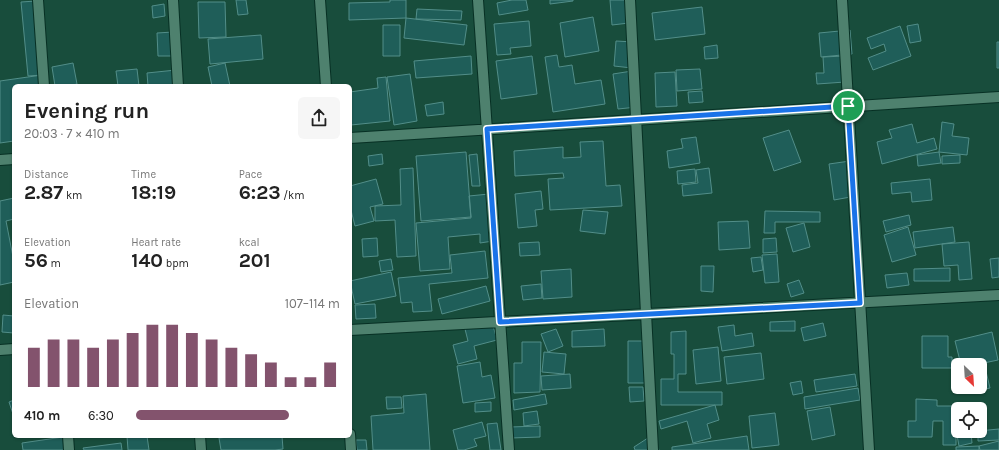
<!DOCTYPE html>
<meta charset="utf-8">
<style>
body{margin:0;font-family:Karla,sans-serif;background:#f6f6f6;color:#222;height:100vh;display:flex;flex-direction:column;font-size:15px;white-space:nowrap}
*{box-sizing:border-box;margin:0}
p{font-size:13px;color:#767676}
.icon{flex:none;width:22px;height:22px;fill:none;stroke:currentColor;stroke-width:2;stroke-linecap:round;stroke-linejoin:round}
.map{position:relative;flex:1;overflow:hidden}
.side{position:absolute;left:12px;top:84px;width:340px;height:354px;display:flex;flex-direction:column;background:#fff;border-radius:6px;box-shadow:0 1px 3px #0004}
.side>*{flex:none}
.needle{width:26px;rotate:155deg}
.fabs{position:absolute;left:951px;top:358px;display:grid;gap:8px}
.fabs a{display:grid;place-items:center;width:36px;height:36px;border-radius:6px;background:#fff;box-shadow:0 1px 3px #0004;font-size:20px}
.pin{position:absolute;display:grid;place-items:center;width:34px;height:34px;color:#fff;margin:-17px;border:2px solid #fff;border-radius:50%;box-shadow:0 1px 4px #0007}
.round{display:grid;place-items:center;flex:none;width:42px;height:42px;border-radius:6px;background:#f6f6f6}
.overview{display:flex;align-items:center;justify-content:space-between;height:68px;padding:0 12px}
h1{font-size:22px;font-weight:700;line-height:30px}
.figures{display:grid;grid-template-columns:repeat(3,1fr);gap:6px;height:68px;padding:4px 12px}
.figures div{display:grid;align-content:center}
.figures b{font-size:20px;font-weight:700}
.figures small{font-size:11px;font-weight:400}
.figures p{font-size:11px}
.chart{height:112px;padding:8px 12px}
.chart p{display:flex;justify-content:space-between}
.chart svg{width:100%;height:72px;margin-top:4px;stroke:#83536d;stroke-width:6}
ul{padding:0 12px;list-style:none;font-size:13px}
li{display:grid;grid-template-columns:64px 48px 1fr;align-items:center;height:30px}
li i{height:10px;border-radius:5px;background:#83536d}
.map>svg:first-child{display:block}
.building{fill:#1f5e59;stroke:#528e89}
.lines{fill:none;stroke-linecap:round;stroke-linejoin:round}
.street-casing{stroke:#073024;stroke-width:12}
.street{stroke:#4e816e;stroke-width:10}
.route-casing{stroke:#fff;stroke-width:8}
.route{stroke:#1a73e8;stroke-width:5}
</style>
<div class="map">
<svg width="999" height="450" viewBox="0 0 999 450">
<rect width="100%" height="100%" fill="#184d3c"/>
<path class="building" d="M236 0H246L248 14 238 15Z
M390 0H406V18L349 20V3L390 2Z
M512 0H526L528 10 499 15 497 3Z
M550 0H573V1L550 4Z
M610 0H627L629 23 612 25Z
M36 1 42 75 28 76 21 2Z
M198 2H225L226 37 199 38Z
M164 4 165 16 153 18 152 6Z
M702 7 705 34 655 40 652 13Z
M417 9 462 11 461 20 416 19Z
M593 17 599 51 565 57 560 23Z
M406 18 467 25 464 45 404 38Z
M529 21 531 46 510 48 511 54 497 55 494 24Z
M918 24 921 41 910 43 907 26Z
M383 25H400V56H383Z
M900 26 911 56 873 70 868 58 886 51 884 44 871 49 867 38Z
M850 30 852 54 821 57 819 33Z
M173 32 174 56H158L157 33Z
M261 35 263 59 210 64 208 39Z
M616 41 634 42 632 68 614 66Z
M997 42H999V68H997Z
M717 45 718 58 705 59 704 47Z
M557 55 559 67 572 65 575 84 601 80 605 104 553 112 545 57Z
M471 56 472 74 416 78 414 61Z
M532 56 537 94 501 99 496 61Z
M844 56 845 82 817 84 816 73H824L823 57Z
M73 63 77 84 68 86H55L52 67Z
M225 63 230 86H212L208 67Z
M137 69 139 86H118L116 71Z
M700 69 702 89 677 91 676 70Z
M176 70 177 86H148L147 73Z
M632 71 637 107 618 109 613 74Z
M675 72 677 106 656 107 655 73Z
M410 74 417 121 394 125 387 77Z
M42 75 44 86H14V141L0 143V81Z
M386 77 390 121 351 125 350 92 378 88 377 78Z
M702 91 703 102 689 103 688 92Z
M443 102 444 114 427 116 425 105Z
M942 122 954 124 952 136 969 138 967 155 939 152Z
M912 124 917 143 934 138 937 149 882 164 877 142 892 138 889 130Z
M789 130 801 162 774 171 763 138Z
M696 137 700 163 669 168 667 151 683 148 681 139Z
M603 141 606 186 620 185 622 206 550 210 548 179 564 178 563 173 515 176 514 151 563 147V158L581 157 580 142Z
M466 152 471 217 421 221 416 156Z
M939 152 941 163 918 166 917 155Z
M382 154 383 164 369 166 368 156Z
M477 154 480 186H472L469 155Z
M960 155V163L942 164V156Z
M850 161 856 196 834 200 829 164Z
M413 168 416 256 397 257 395 220 375 221V206L401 205 400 169Z
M709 168 712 193 683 196 682 185 698 183 696 170Z
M695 169 696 182 678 184 677 171Z
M376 179 383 204 370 207 374 221 355 226 350 206V186Z
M930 179 932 200 912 202 911 192 892 194 891 183Z
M541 191 543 209 535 210 537 226 518 228 515 194Z
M489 194 493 241 480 243V234L448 237 450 269 420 271 416 223 471 218 469 196Z
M14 198V219L6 221 14 262V282L0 285V201Z
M583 210 608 212 605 234 580 231Z
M765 211 820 212V222H775V233H764Z
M909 215 911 225 886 232 883 221Z
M748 221 750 248 719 250 718 222Z
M804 223 810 247 793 252 786 228Z
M908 227 916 255 892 262 884 235Z
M953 227 955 242 915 248 913 232Z
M377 238 378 256 363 257 362 239Z
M776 238 777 252 763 253V239Z
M539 242 540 255 520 256 519 243Z
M969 242 972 279 959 280 958 265 944 266 942 244Z
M485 251 488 278 429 284 432 311 413 312 412 302 401 303 398 278 452 273 450 255Z
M777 254 779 282 765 283 762 255Z
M761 257 763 270 753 272 751 258Z
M999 258V277L992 278 990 259Z
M391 259 393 270 381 272 379 261Z
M701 266H714L713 292 701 291Z
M950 268V281H914V269Z
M571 269 572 297 543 299 541 271Z
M391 272 396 296 355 304 350 281Z
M907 273 909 285 887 288 885 275Z
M799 280 804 293 791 297 787 284Z
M541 284 542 298 523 300 521 286Z
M486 286 490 301 442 314 438 299Z
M375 304 376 318 356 319 355 305Z
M3 315 14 316V333L2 332Z
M795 321V331H770V322Z
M492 322 497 340 474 346 477 359 458 364 453 345 468 341 465 329Z
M823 323 826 336 804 341 801 328Z
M734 325 735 336 752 333 754 346 722 351 718 327Z
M556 329 563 346 548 352 541 334Z
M604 329 605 346 572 347V331Z
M686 331V374H678V392H722V405H661V379H674V354H671V332Z
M992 332 998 360 984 363 990 388 967 393 965 387H980V365H961L955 341Z
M922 336H948V357H952V368H922Z
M628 341H650V383H628Z
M522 342H541L540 392 514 393V363H522Z
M718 347 721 381 696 384 693 350Z
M544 352 566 354 564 374 542 372Z
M761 353 764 379 727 384 724 357Z
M480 362 482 377 491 375 495 398 463 403 457 366Z
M570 374 571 388 542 390 541 376Z
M855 374 857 386 816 392 814 380Z
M801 381 803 393 793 395 790 383Z
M629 387H643L644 401 630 402Z
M858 388 860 400 805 409 804 397Z
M426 394 430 450H373L371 416 404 413 403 396Z
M545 394 547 404 514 410 513 400Z
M386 397H401L402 408 387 409Z
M916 399 937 400V406H956V445H943V421H933L932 437H908V421H916Z
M14 400V417L9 402Z
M491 402V411L475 412V403Z
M715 405 719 420 707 424 711 438 693 443 687 421 661 429 659 421Z
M830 407 835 435 812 440 807 411Z
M537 411 539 424 524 426 523 413Z
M775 413 779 445 752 448 749 416Z
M482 422 486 436 474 439 477 446 464 450H458L453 430Z
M497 423 501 450H490L487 424Z
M540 426V437L511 438 510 427Z
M999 429V440L978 441V431Z
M971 433 972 443 959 446 957 435Z
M127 436H147L149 450H128Z
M238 436H282L283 449 275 450H221L219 438Z
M651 436 659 450H635L634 447Z
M747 436 749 450H672V447Z
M63 437 65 450H23L22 443Z
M356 440H366L367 450H357Z
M999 441V450H980L979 446Z
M121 443 122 450H84L83 448Z
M979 446V450H956V447Z"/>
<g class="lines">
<defs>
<path id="street" d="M38 0 44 86
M173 0 178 86
M320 0 326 86
M478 0 509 450
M630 0 653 450
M842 0 869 450
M350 138 999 97
M0 160 14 159
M350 330 999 295
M0 350 14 349
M350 434 351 450
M68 436 69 450
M200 436 201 450"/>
</defs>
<use href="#street" class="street-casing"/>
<use href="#street" class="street"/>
</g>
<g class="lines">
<defs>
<path id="route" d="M848 106 860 303 500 322 487 129Z"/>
</defs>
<use href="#route" class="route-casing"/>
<use href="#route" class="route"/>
</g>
</svg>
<div class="fabs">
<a><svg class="needle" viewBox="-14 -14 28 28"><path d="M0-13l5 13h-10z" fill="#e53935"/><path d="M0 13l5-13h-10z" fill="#767676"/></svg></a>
<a><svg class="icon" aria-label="locate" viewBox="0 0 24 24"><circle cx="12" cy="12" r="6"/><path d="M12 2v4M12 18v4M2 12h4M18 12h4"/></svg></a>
</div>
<div class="pin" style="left:848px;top:106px;background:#1e9e55"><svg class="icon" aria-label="arrive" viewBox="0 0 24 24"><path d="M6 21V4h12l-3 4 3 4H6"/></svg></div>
<section class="side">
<div class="overview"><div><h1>Evening run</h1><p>20:03 · 7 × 410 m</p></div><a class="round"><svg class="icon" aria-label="share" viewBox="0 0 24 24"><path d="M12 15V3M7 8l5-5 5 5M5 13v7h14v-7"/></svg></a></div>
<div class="figures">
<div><p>Distance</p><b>2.87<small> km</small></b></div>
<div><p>Time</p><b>18:19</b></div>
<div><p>Pace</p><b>6:23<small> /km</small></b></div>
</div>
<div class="figures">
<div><p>Elevation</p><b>56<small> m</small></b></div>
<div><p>Heart rate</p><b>140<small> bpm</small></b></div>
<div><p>kcal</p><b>201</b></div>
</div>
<div class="chart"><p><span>Elevation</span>107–114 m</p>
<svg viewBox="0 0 160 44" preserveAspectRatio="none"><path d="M5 44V20M15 44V15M25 44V15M35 44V20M45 44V15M55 44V11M65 44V6M75 44V6M85 44V11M95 44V15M105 44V20M115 44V24M125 44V29M135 44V38M145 44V38M155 44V29"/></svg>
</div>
<ul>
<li><b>410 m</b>6:30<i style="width:75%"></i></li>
</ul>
</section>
</div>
